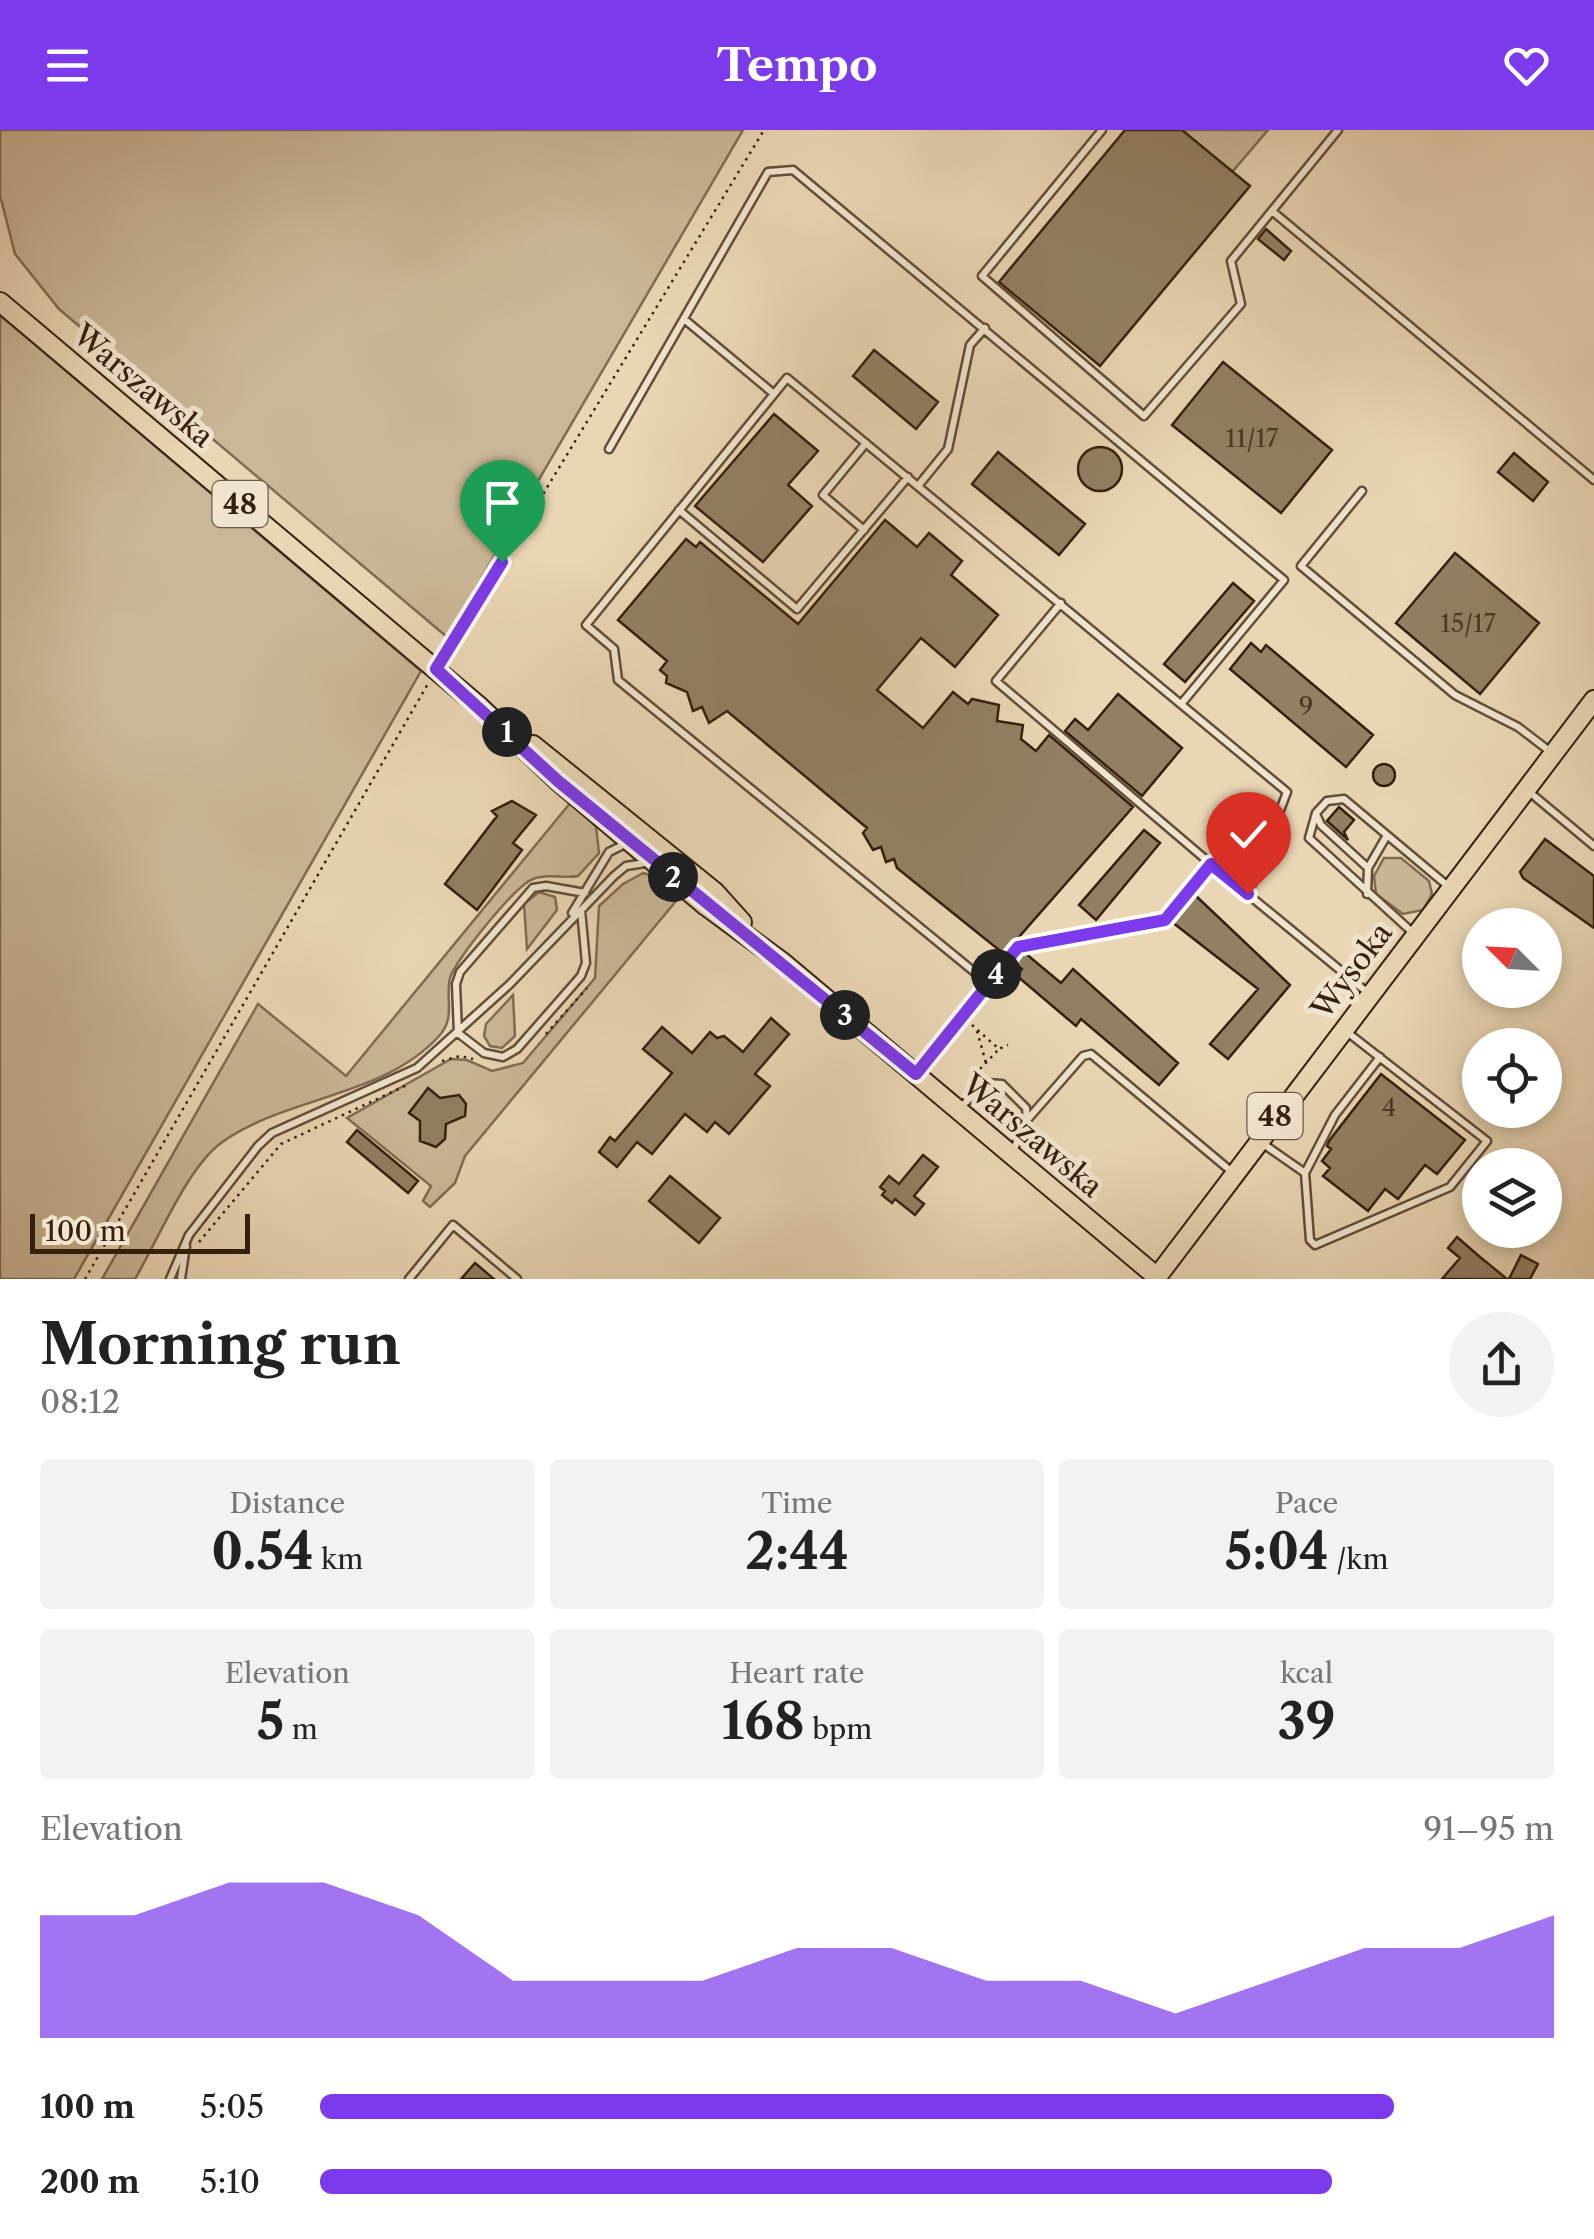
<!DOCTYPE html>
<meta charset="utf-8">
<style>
body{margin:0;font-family:"Libre Caslon Text",serif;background:#f2f2f2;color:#222;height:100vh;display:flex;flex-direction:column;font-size:38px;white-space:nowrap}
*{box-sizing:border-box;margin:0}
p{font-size:32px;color:#767676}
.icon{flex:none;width:55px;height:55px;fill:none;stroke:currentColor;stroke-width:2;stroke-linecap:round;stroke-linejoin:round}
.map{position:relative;height:1149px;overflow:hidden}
.panel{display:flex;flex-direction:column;background:#fff;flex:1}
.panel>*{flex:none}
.needle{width:65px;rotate:294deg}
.buttons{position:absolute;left:1462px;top:778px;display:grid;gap:20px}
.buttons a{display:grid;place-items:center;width:100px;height:100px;border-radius:50%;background:#fff;box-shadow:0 5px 15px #0003;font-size:50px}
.scale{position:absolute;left:30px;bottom:25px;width:220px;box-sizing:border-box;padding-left:10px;border:5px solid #35200e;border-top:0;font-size:28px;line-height:35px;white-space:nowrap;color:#35200e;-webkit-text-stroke:8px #f1e4ce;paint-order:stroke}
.pin{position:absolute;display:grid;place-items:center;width:85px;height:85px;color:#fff;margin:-102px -42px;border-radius:50% 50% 50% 0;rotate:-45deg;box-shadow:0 0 10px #0007}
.pin .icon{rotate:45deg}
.km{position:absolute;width:50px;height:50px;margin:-25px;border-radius:50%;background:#222;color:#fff;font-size:28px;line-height:50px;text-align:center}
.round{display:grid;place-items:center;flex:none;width:105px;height:105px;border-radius:52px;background:#f2f2f2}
.headline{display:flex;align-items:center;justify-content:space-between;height:170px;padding:0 40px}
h1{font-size:55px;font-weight:800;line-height:75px}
.metrics{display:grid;grid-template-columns:repeat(3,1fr);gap:15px;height:170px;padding:10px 40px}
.metrics div{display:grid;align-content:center;border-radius:10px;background:#f2f2f2;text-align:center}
.metrics b{font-size:50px;font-weight:800}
.metrics small{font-size:28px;font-weight:400}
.metrics p{font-size:28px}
.chart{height:280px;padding:20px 40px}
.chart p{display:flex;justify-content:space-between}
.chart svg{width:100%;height:180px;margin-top:10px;fill:#7c3aed;opacity:.7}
ul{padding:0 40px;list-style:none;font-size:32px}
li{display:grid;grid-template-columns:160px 120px 1fr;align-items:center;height:75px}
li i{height:25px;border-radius:12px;background:#7c3aed}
header{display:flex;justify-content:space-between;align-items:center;height:130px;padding:0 40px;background:#7c3aed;color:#fff;font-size:45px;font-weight:800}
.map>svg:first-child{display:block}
.green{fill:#cbb798;stroke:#806c53;stroke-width:2.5}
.building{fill:#937f64;stroke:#35200e;stroke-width:2.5}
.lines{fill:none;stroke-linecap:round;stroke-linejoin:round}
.lane-casing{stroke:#624e38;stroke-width:11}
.primary-casing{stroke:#35200e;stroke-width:22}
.path{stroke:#35200e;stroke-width:2.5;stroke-dasharray:2.5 5;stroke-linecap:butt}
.lane{stroke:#f1e4ce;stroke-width:6}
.primary{stroke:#ead6b4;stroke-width:18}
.route-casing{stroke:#fff;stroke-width:20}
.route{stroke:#7c3aed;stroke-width:12}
.labels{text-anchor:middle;stroke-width:10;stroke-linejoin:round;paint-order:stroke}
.number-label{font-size:25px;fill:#4c3824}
.shield{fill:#f1e4ce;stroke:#6d5b48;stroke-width:2.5}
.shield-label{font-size:28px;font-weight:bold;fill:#35200e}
.street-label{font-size:30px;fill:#35200e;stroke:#f1e4ce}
</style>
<header><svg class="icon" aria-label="menu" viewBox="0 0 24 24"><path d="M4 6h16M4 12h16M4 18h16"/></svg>Tempo<svg class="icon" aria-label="heart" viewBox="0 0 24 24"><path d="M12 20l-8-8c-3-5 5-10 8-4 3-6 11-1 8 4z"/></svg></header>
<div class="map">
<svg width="1594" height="1149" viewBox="0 0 1594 1149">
<rect width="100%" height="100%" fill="#ead6b4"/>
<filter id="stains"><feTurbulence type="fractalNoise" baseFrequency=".002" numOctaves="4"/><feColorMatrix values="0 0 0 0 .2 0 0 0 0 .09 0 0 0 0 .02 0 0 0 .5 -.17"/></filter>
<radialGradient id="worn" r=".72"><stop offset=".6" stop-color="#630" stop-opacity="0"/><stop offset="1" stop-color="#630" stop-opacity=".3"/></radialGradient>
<path class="green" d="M0 0H743L447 507 59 179 15 124 0 65Z
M1169 0H1268L1232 42Z
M0 185 421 541 74 1149H0Z
M571 672 596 696 599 723 578 746C563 749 547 743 533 749 516 755 455 830 450 848 445 869 456 888 439 906 383 968 285 966 221 1013 187 1038 157 1112 135 1149H102L258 874 346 946Z
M1384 728H1401L1429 751 1432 764 1423 780 1403 784 1376 764 1374 746Z
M643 743 660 748 681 765 465 1026 455 1053 430 1077 423 1071 431 1056 347 988 451 929 467 930 492 941 523 933 595 848 599 776 623 754Z
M539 762 555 767 557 780 527 819 524 774Z
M513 865 515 906 502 918 490 916 484 906 486 894Z"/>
<path class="building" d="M1125 0H1182L1250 56 1100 236 999 152Z
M1266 99 1291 121 1284 130 1258 109Z
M874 220 938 272 916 299 853 246Z
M1223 232 1332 320 1281 383 1172 295Z
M774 284 818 321 788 355 812 376 763 432 695 376Z
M1078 339a22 22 0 1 1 44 0a22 22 0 1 1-44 0Z
M998 322 1085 394 1059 425 972 354Z
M1514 323 1548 352 1533 371 1498 342Z
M885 390 917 417 929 403 962 431 951 445 998 485 955 537 921 508 877 560 923 598 953 562 968 574 972 569 999 575 997 591 1023 595 1021 609 1036 621 1049 605 1133 677 1004 824 897 738 894 729 886 732 881 717 873 720 863 703 867 698 727 581 709 593 702 577 693 581 687 562 666 553 667 546 660 540 667 531 618 490 686 409 696 417 700 412 798 494Z
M1455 423 1539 493 1480 564 1396 493Z
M1233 453 1254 471 1185 552 1164 534Z
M1251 513 1261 522 1266 515 1373 605 1346 637 1230 539Z
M1118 564 1182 618 1142 666 1065 601 1075 589 1088 600Z
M1373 645a11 11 0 1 1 22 0a11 11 0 1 1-22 0Z
M512 671 536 685 513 713 522 720 477 780 445 754 497 686 492 681Z
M1339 677 1354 690 1344 702 1348 710 1327 691Z
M1144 700 1160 713 1096 790 1079 775Z
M1545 709 1594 746V798L1523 748 1520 742Z
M1195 765 1290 855 1228 929 1210 914 1258 859 1172 792Z
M1025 823 1061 853 1073 839 1178 933 1159 955 1081 889 1076 896 1017 846 1022 839 1015 833Z
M771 888 789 904 755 944 770 956 729 1004 715 992 707 1002 685 984 652 1024 637 1012 617 1037 599 1022 610 1007 615 1011 672 943 643 919 662 897 692 923 710 902 717 908 724 906 743 922Z
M1381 944 1465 1010 1437 1044 1425 1035 1398 1069 1385 1059 1368 1081 1323 1046 1330 1038 1322 1031 1331 1019 1327 1016 1329 1011Z
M428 958 440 968 459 965 466 974 465 986 446 994 445 1009 436 1017 420 1011V991L409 983Z
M357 1000 418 1051 408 1063 347 1012Z
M923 1025 938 1037 914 1066 924 1074 915 1085 895 1069 892 1073 882 1065 885 1061 880 1057 889 1046 899 1054Z
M670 1046 720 1088 699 1113 649 1071Z
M1457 1107 1480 1127 1507 1149H1442L1460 1128 1448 1118Z
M1521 1125 1538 1134 1530 1149H1509Z
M475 1133 494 1149H461Z"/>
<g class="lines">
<defs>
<path id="lane" d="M1102 0 982 146 1144 286 1241 174 1231 131 1338 0
M1272 81 1594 350
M684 189 774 264
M609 319 768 42 793 40 1284 450 1182 573
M918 356 948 319 970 215 985 198
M1362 361 1301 436 1455 565 1518 597 1552 623
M679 380 797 479 908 347
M864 400 823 365 866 313
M1061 473 996 551 1211 734
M1527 660 1594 716
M1316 684 1321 695 1368 738
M1367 764 1368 738 1386 707
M581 780 586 833 581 846 517 919 503 927 484 923 458 903 456 854 460 842 533 758 546 756 585 763
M572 783 609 722 627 713
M1412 802 1309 708 1316 683 1327 671 1344 669 1449 757
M989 854 618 550 614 519 586 495 787 248 1287 662 1248 764
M1347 902 1487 1011 1450 1057 1315 1115 1310 1110 1305 1043 1335 985 1380 927
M916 944 1019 817 1165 790 1211 734 1368 863
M959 979 985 953 1002 954 1026 978 1027 990 1012 1023
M1027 990 1083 926 1091 924 1232 1042
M1262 1013 1305 1043
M170 1149 189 1105 258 1016 272 1003 417 938 510 854 614 746 626 736 645 733
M181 1149 186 1116
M409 1149 453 1095 517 1149"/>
<path id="primary" d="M0 172 480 577 558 651 706 776 781 831 1157 1147 1594 570
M533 615 715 762 742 792"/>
</defs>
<use href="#lane" class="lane-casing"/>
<use href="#primary" class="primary-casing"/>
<path class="path" d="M446 524 764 0
M972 895 999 919 1008 915
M977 901 986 933
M546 904 587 858
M442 931 460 926 473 929
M980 939 999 919
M199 1112 281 1014 407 955
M85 1149 429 552"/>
<use href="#lane" class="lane"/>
<use href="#primary" class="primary"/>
</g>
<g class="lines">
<defs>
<path id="route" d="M502 432 436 539 558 651 916 944 1018 817 1165 790 1211 734 1248 764"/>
</defs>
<use href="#route" class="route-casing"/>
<use href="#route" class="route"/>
</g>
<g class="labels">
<g class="number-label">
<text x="1252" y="317">11/17</text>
<text x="1468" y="502">15/17</text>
<text x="1306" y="585">9</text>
<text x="1389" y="986">4</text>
</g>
<g class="shield">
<rect x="212.5" y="351" width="55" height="46" rx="8"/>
<rect x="1247.5" y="963" width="55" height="46" rx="8"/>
</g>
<g class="shield-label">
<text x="240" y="384">48</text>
<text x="1275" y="996">48</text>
</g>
<g class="street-label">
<text transform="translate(143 256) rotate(40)" y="10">Warszawska</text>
<text transform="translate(1352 841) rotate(-53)" y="10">Wysoka</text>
<text transform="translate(1032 1006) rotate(40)" y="10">Warszawska</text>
</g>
</g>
<rect width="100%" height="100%" filter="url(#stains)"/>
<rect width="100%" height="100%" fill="url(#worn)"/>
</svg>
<div class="buttons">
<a><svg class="needle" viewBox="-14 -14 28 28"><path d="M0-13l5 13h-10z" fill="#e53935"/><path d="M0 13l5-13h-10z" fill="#767676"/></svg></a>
<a><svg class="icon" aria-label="locate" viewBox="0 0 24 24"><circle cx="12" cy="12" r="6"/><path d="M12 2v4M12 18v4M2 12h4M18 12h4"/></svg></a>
<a><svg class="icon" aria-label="layers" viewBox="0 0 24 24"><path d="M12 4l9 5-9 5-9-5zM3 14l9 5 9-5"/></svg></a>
</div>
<div class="scale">100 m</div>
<div class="pin" style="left:502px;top:432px;background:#1e9e55"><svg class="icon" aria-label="arrive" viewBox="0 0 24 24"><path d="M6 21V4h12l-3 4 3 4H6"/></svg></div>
<div class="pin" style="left:1248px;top:764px;background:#d93025"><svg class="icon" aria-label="check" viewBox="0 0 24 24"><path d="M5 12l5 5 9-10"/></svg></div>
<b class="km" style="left:507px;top:602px">1</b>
<b class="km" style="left:673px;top:747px">2</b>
<b class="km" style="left:845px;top:885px">3</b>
<b class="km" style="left:996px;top:844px">4</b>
</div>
<section class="panel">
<div class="headline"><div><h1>Morning run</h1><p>08:12</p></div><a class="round"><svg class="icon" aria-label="share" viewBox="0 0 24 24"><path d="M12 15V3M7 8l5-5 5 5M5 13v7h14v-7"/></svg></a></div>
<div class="metrics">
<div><p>Distance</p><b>0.54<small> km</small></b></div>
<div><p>Time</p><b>2:44</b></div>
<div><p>Pace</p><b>5:04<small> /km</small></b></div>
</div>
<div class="metrics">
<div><p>Elevation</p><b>5<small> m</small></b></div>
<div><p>Heart rate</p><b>168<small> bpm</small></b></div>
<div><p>kcal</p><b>39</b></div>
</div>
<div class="chart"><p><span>Elevation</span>91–95 m</p>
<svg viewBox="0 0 160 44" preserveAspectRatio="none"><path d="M0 44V14L10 14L20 6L30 6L40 14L50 30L60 30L70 30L80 22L90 22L100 30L110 30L120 38L130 30L140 22L150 22L160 14V44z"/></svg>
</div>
<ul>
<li><b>100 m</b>5:05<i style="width:87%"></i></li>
<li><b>200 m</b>5:10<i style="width:82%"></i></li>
</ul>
</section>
